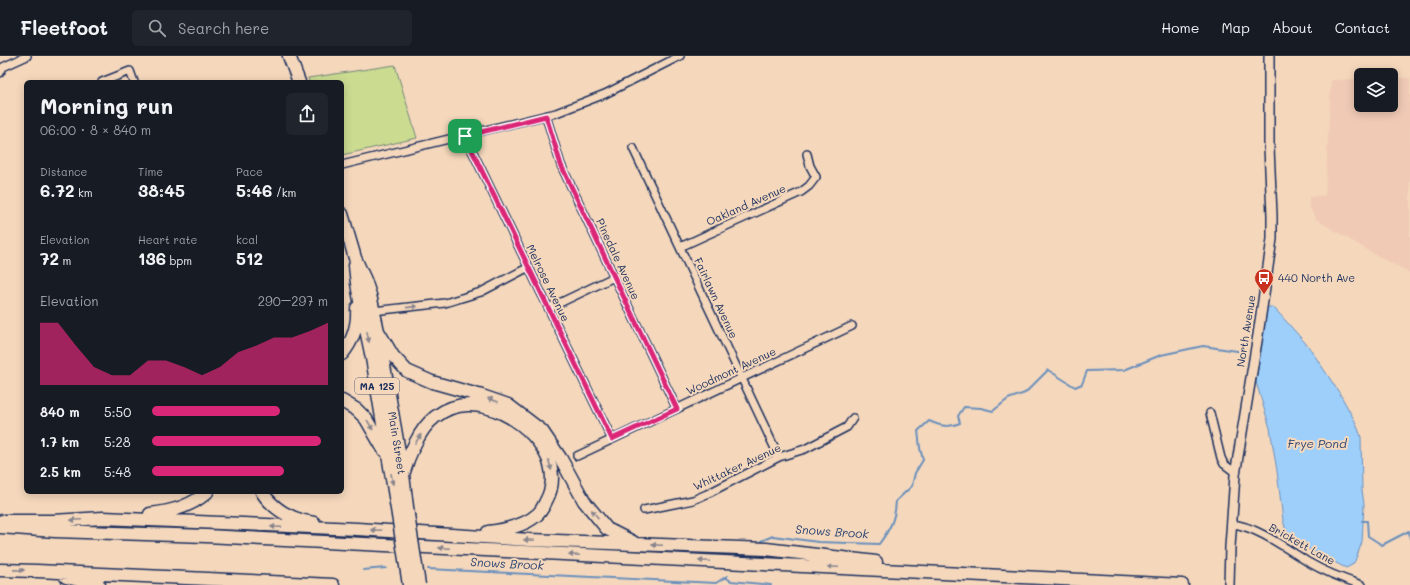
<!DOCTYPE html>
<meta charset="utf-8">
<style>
body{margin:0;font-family:Mali,sans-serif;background:#20242c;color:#f1f3f6;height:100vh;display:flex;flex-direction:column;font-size:15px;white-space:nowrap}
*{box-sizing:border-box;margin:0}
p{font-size:13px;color:#9ea1a6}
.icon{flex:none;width:22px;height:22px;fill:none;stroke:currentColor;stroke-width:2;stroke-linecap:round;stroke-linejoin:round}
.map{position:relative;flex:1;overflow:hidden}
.drawer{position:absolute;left:24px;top:24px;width:320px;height:414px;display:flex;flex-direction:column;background:#171b24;border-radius:6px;box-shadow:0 2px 10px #0003}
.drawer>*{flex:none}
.tools{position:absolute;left:1354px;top:12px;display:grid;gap:8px}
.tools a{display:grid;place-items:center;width:44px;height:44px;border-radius:6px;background:#171b24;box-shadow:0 2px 10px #0003;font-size:20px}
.pin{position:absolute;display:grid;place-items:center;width:34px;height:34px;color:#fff;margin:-17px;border-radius:8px;box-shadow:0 2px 6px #0006}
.round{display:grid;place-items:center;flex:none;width:42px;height:42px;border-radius:6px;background:#20242c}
.head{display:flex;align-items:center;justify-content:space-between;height:68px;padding:0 16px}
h1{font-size:22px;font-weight:700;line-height:30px}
.metrics{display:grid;grid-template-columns:repeat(3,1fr);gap:6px;height:68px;padding:4px 16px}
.metrics div{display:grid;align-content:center}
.metrics b{font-size:17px;font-weight:700}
.metrics small{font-size:11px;font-weight:400}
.metrics p{font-size:11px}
.chart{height:112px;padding:8px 16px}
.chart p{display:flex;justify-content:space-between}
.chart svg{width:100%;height:72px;margin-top:4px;fill:#db2777;opacity:.7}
ul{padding:0 16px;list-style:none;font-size:13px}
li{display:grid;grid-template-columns:64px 48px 1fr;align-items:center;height:30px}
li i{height:10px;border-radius:5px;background:#db2777}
header{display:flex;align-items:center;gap:24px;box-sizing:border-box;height:56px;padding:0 20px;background:#171b24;border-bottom:1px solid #363941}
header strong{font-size:19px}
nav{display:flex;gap:22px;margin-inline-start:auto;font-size:14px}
.search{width:280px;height:36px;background:#20242c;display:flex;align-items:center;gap:10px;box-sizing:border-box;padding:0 14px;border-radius:6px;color:#9ea1a6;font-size:15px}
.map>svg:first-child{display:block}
.built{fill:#f0cab5}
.green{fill:#cbdc91;stroke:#738678}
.water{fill:#9ecffb;stroke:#6a8fbc}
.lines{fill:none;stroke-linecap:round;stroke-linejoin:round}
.stream{stroke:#6a8fbc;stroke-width:2}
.street-casing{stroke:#1b2f5e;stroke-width:10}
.secondary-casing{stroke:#1b2f5e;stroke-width:12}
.highway-casing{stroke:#1b2f5e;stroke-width:15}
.street{stroke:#f5d8bc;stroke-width:7}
.secondary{stroke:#f5d8bc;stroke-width:9}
.highway{stroke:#f5d8bc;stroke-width:12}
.highway-bridge-casing{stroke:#1b2f5e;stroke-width:15;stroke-linecap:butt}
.highway-bridge{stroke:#f5d8bc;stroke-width:12}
.oneway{fill:#88848d}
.route-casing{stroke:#fff;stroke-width:8}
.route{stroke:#db2777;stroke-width:5}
.labels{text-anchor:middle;stroke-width:4;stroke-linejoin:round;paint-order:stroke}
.shield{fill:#f5d8bc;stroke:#5c627a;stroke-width:1}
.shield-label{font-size:10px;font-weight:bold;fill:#1b2f5e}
.street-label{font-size:11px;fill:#1b2f5e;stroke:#f5d8bc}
.poi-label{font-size:11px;fill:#1b2f5e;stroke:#f5d8bc;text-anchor:start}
.water-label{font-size:12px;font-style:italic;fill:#2f4776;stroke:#f5d8bc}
</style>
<header>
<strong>Fleetfoot</strong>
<div class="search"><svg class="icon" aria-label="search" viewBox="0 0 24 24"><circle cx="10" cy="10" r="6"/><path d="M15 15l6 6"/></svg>Search here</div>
<nav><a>Home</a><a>Map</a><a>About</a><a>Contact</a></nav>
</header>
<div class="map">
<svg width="1410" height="529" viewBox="0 0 1410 529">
<rect width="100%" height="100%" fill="#f5d8bc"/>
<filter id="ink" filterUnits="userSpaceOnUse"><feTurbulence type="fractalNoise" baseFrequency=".025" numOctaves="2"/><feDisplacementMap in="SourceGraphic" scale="8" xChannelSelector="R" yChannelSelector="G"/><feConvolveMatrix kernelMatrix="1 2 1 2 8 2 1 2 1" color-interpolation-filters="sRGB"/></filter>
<g filter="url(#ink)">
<path class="built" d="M1391 22H1410V217L1372 197 1317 164 1309 151V141L1325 139 1331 24 1361 23V49H1391Z"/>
<path class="green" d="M395 9 417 82 342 99V26H309L308 22Z"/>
<path class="water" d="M1269 251H1272L1276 254 1309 291 1340 338 1356 367 1361 381 1362 435 1364 448 1362 486 1355 505 1352 509 1346 512 1299 488 1290 482 1287 478 1283 464 1277 415 1270 372 1256 326 1265 260 1266 253Z"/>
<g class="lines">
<path class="stream" d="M1362 465H1367L1368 480 1382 489 1409 475 1410 483
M761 485 773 480 818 486 879 488C890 473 895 464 896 445L912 430 915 417 923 404 920 392 918 375 929 365C940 370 949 372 960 367L958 360 964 351 981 352 993 355 1008 343 1025 337 1048 314 1075 331 1082 328 1087 315 1124 314 1161 299 1203 290 1244 296
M428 513 716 527 727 520
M363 514 386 512
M725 521 731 525 771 529"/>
<defs>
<path id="street" d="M0 17 3 11 27 0
M102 26 130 15 134 26
M546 60 561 109 677 353
M465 80 612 383
M633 92 779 401
M342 109 556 57 605 38 680 0
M680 191 801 136 809 130 816 121 810 110 807 98
M549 252 614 221
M373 255 445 247 481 236 529 211
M1210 357 1221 402 1224 408 1236 417
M577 400 852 270
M644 454 693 444 707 438 779 401 805 393 847 371 853 362
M1232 468C1256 470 1287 493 1308 506 1325 516 1343 523 1362 529"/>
<path id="secondary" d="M1229 529 1230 491 1235 419 1258 279 1272 183V159L1269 92V0"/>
<path id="highway" d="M289 0 299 26
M342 158 355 202 365 224 370 239 378 275 403 419 408 459
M355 209C357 240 366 271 372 302 381 354 389 406 398 459
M378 275 393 300 407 315 432 326 482 340 508 349 542 375 561 403 584 445 607 473 633 486
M342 298C353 285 358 269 357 252
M342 345 357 354 366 363 384 394
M403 419C408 401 419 373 435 361 444 354 456 349 468 349 512 348 571 399 546 445 544 449 542 454 538 458 525 470 505 474 488 476
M262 436C274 454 293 464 314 467
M150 458C171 456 191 451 207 436
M2 465H53L103 462 357 473 530 484 766 493 876 506
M0 471 55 475 206 480 1182 529
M0 514 37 515 333 529
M66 521 99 529"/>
</defs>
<use href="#street" class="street-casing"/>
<use href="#secondary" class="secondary-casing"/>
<use href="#highway" class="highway-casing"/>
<use href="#street" class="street"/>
<use href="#secondary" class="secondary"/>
<use href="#highway" class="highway"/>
<defs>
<path id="highway-bridge" d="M398 459 409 529
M408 459 419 529"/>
</defs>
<use href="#highway-bridge" class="highway-bridge-casing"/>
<use href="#highway-bridge" class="highway-bridge"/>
</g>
<defs><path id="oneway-solid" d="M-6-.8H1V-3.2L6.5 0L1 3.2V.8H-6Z"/></defs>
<g class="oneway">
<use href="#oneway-solid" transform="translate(412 251) rotate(-6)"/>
<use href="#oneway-solid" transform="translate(368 281) rotate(79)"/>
<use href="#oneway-solid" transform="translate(493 344) rotate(-160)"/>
<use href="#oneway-solid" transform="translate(370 369) rotate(60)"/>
<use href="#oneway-solid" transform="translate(418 383) rotate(-58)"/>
<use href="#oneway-solid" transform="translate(550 409) rotate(75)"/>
<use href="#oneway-solid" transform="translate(392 423) rotate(80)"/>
<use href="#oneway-solid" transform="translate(595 458) rotate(-129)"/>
<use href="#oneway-solid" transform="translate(76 464) rotate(177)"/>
<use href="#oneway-solid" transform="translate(276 471) rotate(-178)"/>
<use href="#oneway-solid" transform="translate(376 474) rotate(-177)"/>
<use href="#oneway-solid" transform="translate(529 484) rotate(-177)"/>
<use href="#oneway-solid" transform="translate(657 489) rotate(-177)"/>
<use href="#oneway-solid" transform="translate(444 492) rotate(-177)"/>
<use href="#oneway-solid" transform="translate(574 499) rotate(-177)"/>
<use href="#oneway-solid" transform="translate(704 505) rotate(-177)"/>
<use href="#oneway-solid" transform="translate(833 511) rotate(-177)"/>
<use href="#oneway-solid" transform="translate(19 514) rotate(1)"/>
</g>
</g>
<g class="lines" filter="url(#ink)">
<defs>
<path id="route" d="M546 60 561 109 677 353 612 383 465 80Z"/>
</defs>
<use href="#route" class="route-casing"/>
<use href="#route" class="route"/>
</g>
<defs>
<symbol id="bus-pin" viewBox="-11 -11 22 30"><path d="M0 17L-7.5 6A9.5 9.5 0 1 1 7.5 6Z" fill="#c8321e" stroke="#f5d8bc"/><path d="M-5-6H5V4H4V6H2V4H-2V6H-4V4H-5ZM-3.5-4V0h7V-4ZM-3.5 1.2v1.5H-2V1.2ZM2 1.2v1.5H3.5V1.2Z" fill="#fff"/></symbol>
</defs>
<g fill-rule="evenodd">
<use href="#bus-pin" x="1253" y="211" width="22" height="30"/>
</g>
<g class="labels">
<rect class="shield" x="355" y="322" width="44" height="16" rx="3"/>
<g class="shield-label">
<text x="377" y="334">MA 125</text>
</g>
<g class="street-label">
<text transform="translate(746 149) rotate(-24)" y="4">Oakland Avenue</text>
<text transform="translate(618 203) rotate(65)" y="4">Pinedale Avenue</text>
<text transform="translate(548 227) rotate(64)" y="4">Melrose Avenue</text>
<text transform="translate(716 242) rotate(65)" y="4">Fairlawn Avenue</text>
<text transform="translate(1246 275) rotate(-81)" y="4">North Avenue</text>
<text transform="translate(731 315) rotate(-25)" y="4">Woodmont Avenue</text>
<text transform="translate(397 387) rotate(81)" y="4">Main Street</text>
<text transform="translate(737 411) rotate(-25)" y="4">Whittaker Avenue</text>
<text transform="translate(1302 488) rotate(29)" y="4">Brickett Lane</text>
</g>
<g class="poi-label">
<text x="1278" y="226">440 North Ave</text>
</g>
<g class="water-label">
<text x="1317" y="392">Frye Pond</text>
<text transform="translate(832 476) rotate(4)" y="4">Snows Brook</text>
<text transform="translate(507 508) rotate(3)" y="4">Snows Brook</text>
</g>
</g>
</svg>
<div class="tools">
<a><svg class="icon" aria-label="layers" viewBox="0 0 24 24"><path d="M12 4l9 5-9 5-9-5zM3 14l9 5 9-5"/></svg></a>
</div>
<div class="pin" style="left:465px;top:80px;background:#1e9e55"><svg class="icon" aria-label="arrive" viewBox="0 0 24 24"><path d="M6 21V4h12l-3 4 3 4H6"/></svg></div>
<section class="drawer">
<div class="head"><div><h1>Morning run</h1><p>06:00 · 8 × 840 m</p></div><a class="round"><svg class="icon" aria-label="share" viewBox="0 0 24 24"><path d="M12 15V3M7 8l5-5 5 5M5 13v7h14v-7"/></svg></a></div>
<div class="metrics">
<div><p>Distance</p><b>6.72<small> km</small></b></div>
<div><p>Time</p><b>38:45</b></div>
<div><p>Pace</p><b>5:46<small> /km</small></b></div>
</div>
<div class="metrics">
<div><p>Elevation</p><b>72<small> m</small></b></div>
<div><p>Heart rate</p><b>136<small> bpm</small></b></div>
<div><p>kcal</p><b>512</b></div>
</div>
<div class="chart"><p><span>Elevation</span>290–297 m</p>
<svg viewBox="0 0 160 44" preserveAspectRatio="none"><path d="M0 44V6L10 6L20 20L30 33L40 38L50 38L60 29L70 29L80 33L90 38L100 33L110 24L120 20L130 15L140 15L150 11L160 6V44z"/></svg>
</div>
<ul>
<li><b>840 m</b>5:50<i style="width:73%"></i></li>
<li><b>1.7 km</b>5:28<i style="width:96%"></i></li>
<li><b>2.5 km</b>5:48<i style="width:75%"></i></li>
</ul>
</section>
</div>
